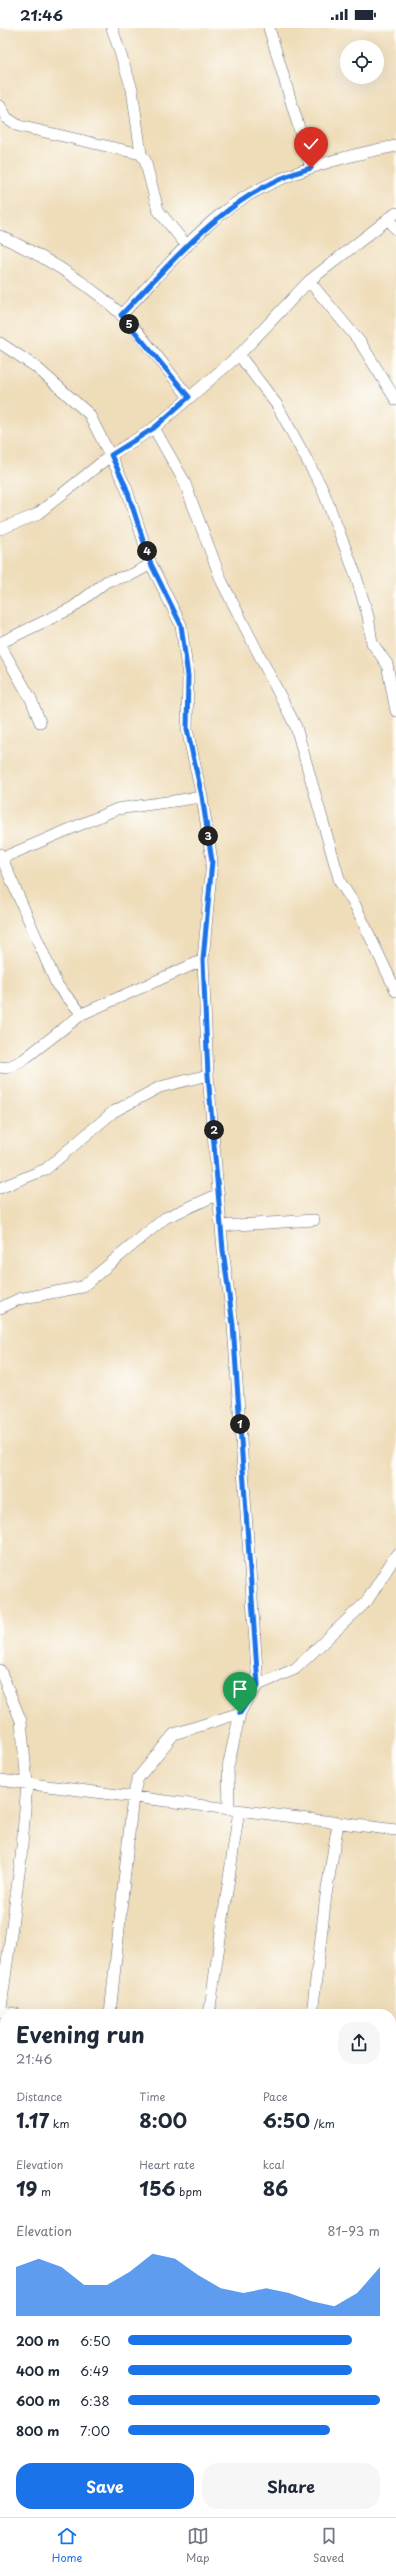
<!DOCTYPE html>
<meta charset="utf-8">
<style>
body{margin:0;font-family:"Playpen Sans",sans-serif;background:#f6f6f7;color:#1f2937;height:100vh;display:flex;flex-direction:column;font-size:15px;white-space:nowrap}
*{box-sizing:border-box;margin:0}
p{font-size:13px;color:#747a83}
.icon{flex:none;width:22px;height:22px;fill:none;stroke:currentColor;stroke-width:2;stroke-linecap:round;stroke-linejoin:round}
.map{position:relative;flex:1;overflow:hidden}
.panel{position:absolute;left:0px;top:1981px;width:396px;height:508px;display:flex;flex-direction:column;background:#fff;border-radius:16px 16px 0 0;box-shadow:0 4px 16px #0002}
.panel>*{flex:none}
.controls{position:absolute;left:340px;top:12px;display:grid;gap:8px}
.controls a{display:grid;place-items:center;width:44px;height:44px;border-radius:50%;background:#fff;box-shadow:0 4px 16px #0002;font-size:20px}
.pin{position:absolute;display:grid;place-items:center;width:34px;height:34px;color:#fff;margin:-41px -17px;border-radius:50% 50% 50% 0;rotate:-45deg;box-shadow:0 0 4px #0007}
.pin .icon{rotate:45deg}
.km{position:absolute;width:20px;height:20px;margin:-10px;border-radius:50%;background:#222;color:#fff;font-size:11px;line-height:20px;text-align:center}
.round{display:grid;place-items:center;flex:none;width:42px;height:42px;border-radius:16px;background:#f6f6f7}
.overview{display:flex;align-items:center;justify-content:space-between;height:68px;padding:0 16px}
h1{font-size:22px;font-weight:700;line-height:30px}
.stats{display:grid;grid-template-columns:repeat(3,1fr);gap:6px;height:68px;padding:4px 16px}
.stats div{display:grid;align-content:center}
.stats b{font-size:20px;font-weight:700}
.stats small{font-size:11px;font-weight:400}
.stats p{font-size:11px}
.chart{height:112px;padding:8px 16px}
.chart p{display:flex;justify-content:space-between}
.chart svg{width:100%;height:72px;margin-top:4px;fill:#1a73e8;opacity:.7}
.button{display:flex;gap:8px;margin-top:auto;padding:8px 16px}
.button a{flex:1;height:46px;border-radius:16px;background:#1a73e8;color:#fff;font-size:16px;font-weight:700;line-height:46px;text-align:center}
.button a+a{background:#f6f6f7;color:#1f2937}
ul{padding:0 16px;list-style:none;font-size:13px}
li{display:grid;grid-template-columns:64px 48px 1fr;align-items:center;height:30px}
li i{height:10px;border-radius:5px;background:#1a73e8}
.status{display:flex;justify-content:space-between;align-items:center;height:28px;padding:0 20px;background:#fff;direction:ltr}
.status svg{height:11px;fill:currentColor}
.tab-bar{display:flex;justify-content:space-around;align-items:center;height:56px;border-top:1px solid #e0e1e3;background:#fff;font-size:11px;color:#747a83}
.tab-bar a{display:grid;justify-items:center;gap:2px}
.tab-bar .current{color:#1a73e8}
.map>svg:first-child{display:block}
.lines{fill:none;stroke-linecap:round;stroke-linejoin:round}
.minor-casing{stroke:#656c7e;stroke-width:12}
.minor{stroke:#fff;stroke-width:11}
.route-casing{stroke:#fff;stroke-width:8}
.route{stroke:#1a73e8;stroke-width:5}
</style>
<div class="status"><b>21:46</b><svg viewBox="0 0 49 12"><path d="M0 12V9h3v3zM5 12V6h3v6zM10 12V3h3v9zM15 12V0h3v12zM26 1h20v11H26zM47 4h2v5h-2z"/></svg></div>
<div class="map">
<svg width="396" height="2489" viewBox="0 0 396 2489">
<rect width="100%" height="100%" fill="#fdfcf7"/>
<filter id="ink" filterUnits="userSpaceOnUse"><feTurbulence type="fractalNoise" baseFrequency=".025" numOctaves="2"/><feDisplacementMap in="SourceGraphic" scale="8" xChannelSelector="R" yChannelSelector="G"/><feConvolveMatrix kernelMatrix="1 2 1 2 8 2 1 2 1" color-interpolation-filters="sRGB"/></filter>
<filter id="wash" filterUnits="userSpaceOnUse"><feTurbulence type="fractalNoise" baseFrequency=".012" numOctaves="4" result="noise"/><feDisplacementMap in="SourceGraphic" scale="16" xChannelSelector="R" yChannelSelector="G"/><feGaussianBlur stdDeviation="0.9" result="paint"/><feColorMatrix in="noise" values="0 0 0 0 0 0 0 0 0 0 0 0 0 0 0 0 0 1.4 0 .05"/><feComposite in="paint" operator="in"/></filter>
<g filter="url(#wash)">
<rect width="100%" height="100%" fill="#efddba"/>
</g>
<g filter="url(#ink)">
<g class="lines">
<defs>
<path id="minor" d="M112 0 132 61 141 126 145 132 158 182 187 218
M269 0 311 140
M0 78 7 90 19 98 141 126
M388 190 396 201
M0 208C44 228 85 253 121 286 143 307 169 345 189 369
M309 253 360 314 396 372
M121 287C154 253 185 215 222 185 268 148 338 129 396 118
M0 315 36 339 89 386 126 459 151 536 181 597 188 648 187 701 202 769 212 833 203 932 208 1047 223 1222 233 1297 258 1657
M239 327 277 377 322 460 355 545 368 588 372 615 387 636 396 683
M154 400 184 453 222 554 296 699 340 854 355 877 396 963
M0 501 36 487 111 427 154 400 239 327 309 253 396 185
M0 615 72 580 107 553 131 547 151 536
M0 617 31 671 40 694
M0 826 57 957 82 986
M2 830 117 781 202 769
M0 1039 7 1040 23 1032 82 986 203 932
M0 1160 46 1141 113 1084 160 1059 208 1047
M221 1198 314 1192
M0 1280 19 1271 82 1259 165 1190 219 1166
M0 1642 21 1693 27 1756 21 1830 1 1980 3 1984 16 1986
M0 1752 396 1802
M229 1781 228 1739 240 1685 248 1670 258 1657 295 1641 367 1573 396 1527
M110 1986 133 1768 138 1750 174 1706 240 1685
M209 1986 239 1782
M312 1986 326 1867 338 1795
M391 2023H396
M0 2044 5 2010
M70 2489V2484
M170 2489 171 2484
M278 2489V2484
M391 2489 396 2469"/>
</defs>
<use href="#minor" class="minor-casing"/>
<use href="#minor" class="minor"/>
</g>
</g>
<g class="lines" filter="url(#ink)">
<defs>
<path id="route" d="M240 1685 258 1657 233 1297 223 1222 208 1047 203 932 212 833 202 768 187 701 188 648 181 597 151 536 126 459 111 427 154 400 189 369 121 287C177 229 230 162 311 140"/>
</defs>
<use href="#route" class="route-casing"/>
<use href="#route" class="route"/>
</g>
</svg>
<div class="controls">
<a><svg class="icon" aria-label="locate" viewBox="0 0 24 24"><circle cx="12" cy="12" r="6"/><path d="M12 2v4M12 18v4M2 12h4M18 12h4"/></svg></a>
</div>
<div class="pin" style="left:240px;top:1685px;background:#1e9e55"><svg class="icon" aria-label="arrive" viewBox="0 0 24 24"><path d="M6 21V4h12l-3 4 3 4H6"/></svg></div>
<div class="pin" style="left:311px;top:140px;background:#d93025"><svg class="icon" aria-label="check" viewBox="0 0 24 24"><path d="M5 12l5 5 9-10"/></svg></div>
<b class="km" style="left:240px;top:1396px">1</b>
<b class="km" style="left:214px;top:1102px">2</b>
<b class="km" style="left:208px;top:808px">3</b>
<b class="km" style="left:147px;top:523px">4</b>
<b class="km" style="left:129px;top:296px">5</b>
<section class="panel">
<div class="overview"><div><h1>Evening run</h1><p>21:46</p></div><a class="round"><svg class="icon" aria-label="share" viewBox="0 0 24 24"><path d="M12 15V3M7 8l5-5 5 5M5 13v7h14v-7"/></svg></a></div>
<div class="stats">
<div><p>Distance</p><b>1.17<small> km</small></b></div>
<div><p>Time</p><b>8:00</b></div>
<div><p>Pace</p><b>6:50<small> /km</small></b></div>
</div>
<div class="stats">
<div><p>Elevation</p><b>19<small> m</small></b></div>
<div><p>Heart rate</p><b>156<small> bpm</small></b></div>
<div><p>kcal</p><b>86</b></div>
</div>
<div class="chart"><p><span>Elevation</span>81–93 m</p>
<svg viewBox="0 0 160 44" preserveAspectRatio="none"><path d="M0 44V14L10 9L20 14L30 25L40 25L50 17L60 6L70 9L80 19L90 27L100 30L110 27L120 30L130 35L140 38L150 30L160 14V44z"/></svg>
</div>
<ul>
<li><b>200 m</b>6:50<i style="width:89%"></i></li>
<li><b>400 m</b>6:49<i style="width:89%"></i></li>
<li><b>600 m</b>6:38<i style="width:100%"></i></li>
<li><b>800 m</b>7:00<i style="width:80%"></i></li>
</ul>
<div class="button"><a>Save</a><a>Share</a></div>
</section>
</div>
<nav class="tab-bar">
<a class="current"><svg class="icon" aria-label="home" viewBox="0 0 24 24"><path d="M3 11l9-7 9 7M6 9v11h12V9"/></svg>Home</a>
<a><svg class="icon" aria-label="map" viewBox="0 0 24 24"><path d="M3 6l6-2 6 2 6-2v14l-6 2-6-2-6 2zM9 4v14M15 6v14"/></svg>Map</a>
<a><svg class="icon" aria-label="saved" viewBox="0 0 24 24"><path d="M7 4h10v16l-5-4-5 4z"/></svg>Saved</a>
</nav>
